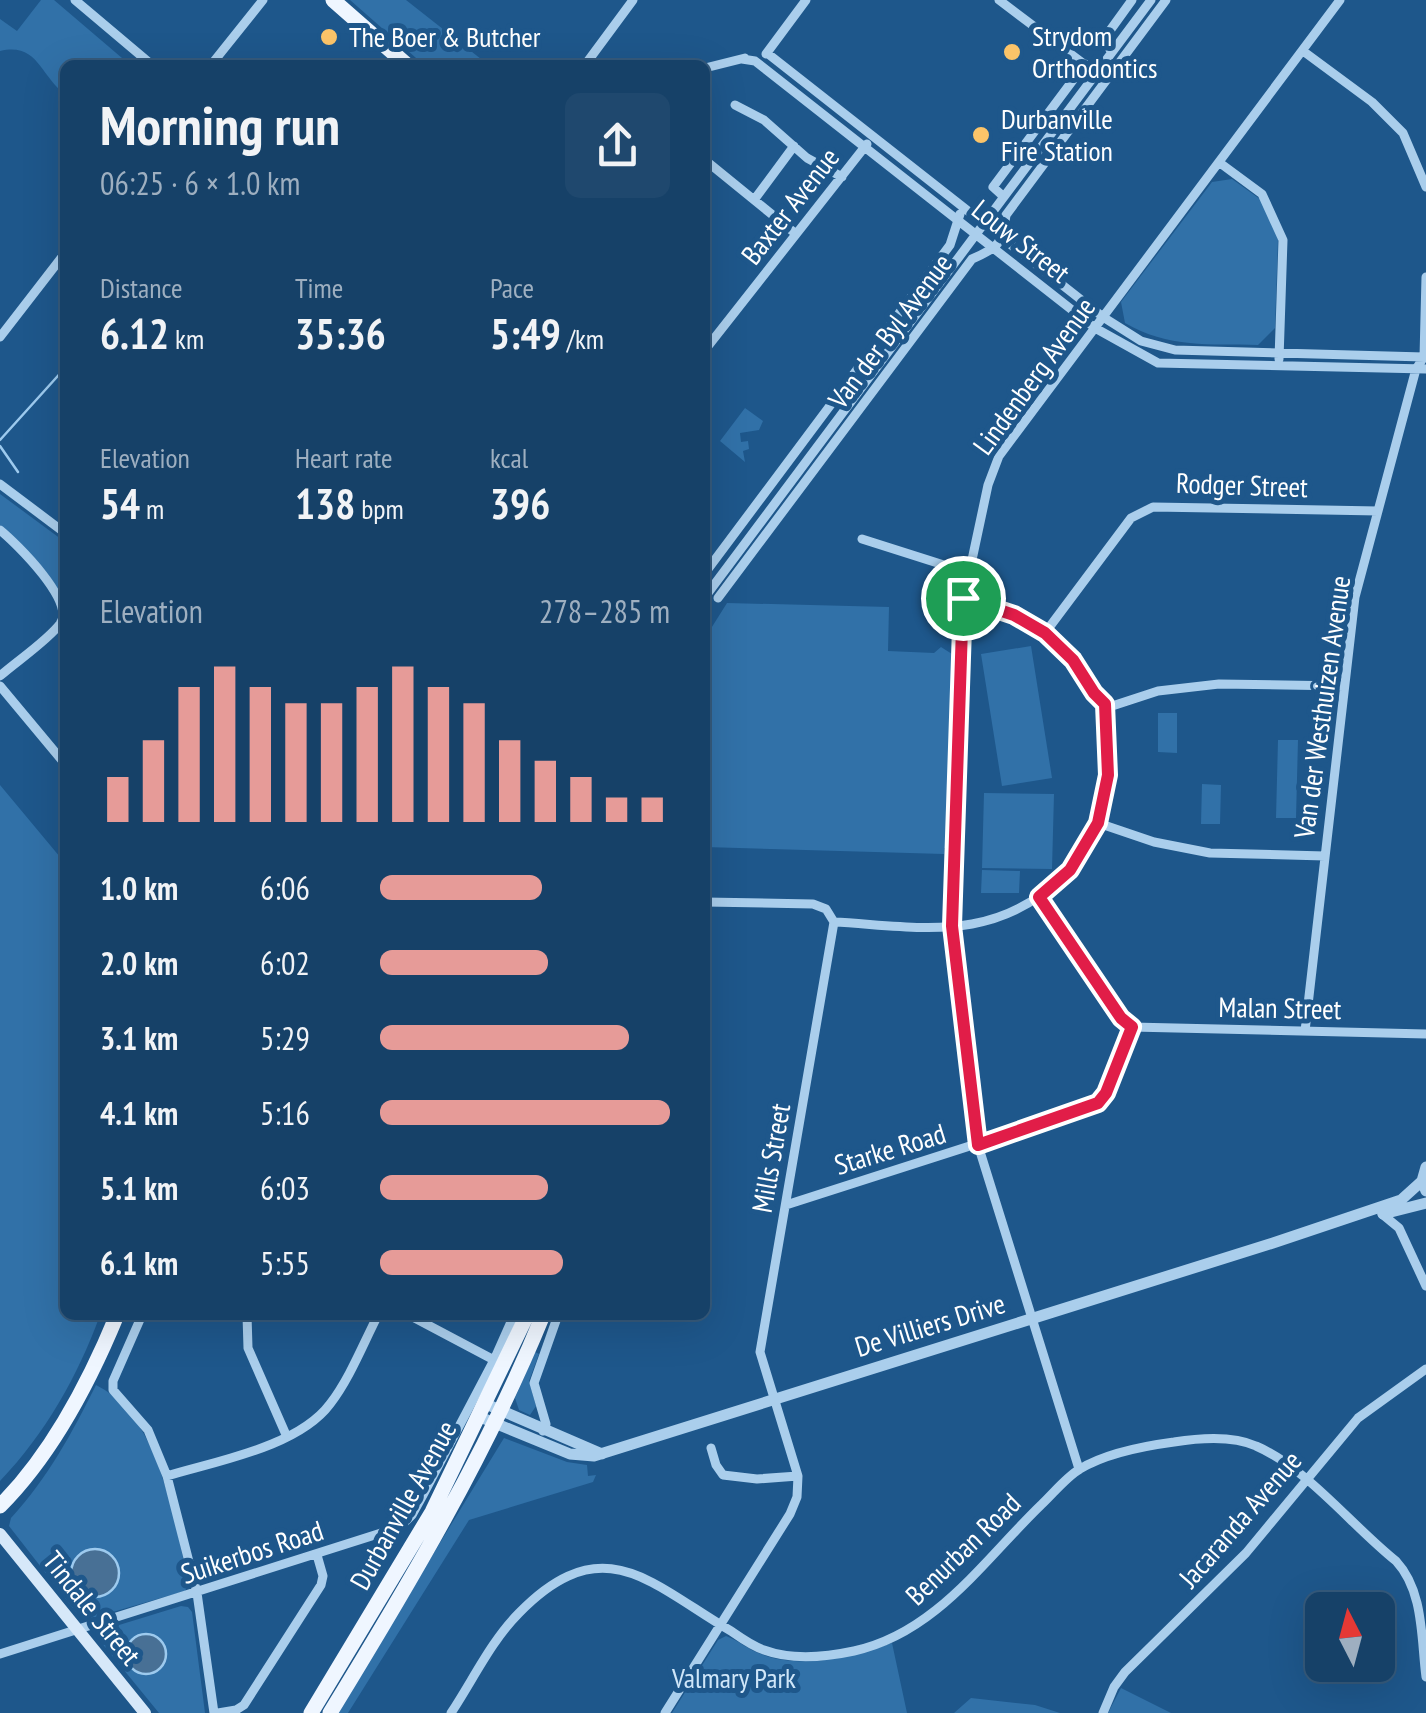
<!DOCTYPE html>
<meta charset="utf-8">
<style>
body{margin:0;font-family:"PT Sans Narrow",sans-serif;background:#1f486e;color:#f1f3f6;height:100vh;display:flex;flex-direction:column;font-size:38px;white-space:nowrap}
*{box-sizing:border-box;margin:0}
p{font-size:32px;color:#9eafc0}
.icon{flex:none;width:55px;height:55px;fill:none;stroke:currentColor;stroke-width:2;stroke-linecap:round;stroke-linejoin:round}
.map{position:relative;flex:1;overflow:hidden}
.sheet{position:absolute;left:60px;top:60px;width:650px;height:1260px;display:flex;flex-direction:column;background:#164168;border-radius:15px;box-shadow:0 10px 40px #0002,0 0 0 2px #355a7c}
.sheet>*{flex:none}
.needle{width:65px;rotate:354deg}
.buttons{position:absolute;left:1305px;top:1592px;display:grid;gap:20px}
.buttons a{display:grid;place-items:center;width:90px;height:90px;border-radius:15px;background:#164168;box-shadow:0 10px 40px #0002,0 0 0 2px #355a7c;font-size:50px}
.pin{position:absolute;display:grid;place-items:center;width:85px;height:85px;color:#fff;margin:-42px;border:5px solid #fff;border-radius:50%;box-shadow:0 2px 10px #0007}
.round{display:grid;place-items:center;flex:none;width:105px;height:105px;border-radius:15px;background:#1f486e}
.headline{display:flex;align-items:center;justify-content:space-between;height:170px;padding:0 40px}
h1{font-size:55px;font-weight:700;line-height:75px}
.figures{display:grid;grid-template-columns:repeat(3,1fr);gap:15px;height:170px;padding:10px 40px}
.figures div{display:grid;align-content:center}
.figures b{font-size:42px;font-weight:700}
.figures small{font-size:28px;font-weight:400}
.figures p{font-size:28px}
.chart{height:280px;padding:20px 40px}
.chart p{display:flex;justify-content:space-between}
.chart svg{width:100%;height:180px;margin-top:10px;stroke:#e69b98;stroke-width:6}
ul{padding:0 40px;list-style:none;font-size:32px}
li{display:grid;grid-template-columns:160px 120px 1fr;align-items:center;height:75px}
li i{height:25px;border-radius:12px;background:#e69b98}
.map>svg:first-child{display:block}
.green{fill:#3171a8}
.water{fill:#487095;stroke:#9dcaee;stroke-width:2.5}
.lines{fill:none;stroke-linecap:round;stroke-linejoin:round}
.stream{stroke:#9dcaee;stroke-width:2.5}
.minor{stroke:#aaceec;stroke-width:9}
.tertiary{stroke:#aaceec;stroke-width:11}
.secondary{stroke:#d6e8f9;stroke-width:12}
.primary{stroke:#eff6ff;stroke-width:15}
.route-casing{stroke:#fff;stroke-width:20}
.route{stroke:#e11d48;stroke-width:12}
.poi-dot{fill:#fbc469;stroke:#1e578b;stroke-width:4}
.labels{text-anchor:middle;stroke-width:10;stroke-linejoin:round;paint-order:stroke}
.poi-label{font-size:28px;fill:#fff;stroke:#1e578b;text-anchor:start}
.street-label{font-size:28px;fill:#fff;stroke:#1e578b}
.park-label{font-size:28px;fill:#cfe6f9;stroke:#1e578b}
</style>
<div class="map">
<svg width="1426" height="1713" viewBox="0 0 1426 1713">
<rect width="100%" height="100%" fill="#1e578b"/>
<path class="green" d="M41 0H54L129 64 65 65V94C40 76 38 42 0 51V19L17 31Z
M350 0H406L481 59 476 65H424Z
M1232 179 1264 202 1278 239 1275 328 1258 345C1211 344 1167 348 1125 323L1121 302 1212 182Z
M745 408 763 421 759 430 740 433 741 442 748 441 749 449 743 451 745 462 720 441Z
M0 494 65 542V598L20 543 0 525Z
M727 603 889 607 888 651 934 653 941 647 952 654 948 848H944V854L705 847V638Z
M1031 646 1052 778 1002 786 981 654Z
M1158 713H1177V753L1158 752Z
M1278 740H1298L1296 818H1276Z
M1202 784 1221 785 1220 824H1201Z
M0 785 65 863V1315H100C78 1376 45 1434 0 1481Z
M984 793 1054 794 1052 869 982 868Z
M982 870 1020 871 1019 893H981Z
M535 1352 539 1354 529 1381 536 1406 530 1415 519 1410 515 1398Z
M96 1385C160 1416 173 1519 189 1583L185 1591 92 1618 76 1612 9 1526 11 1518C48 1478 72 1433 96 1385Z
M504 1438 567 1462 587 1465 588 1476 596 1475 593 1482 469 1520 348 1713H336Z
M181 1606 188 1607 192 1612 205 1713H159L101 1642 102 1633 106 1629Z
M726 1636C739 1641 749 1650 761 1654 802 1670 854 1657 892 1643L907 1713H672L718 1640Z
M1121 1688 1171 1713H1108Z
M971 1698 1035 1705 1060 1713H954Z"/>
<path class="water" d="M71 1573a24 24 0 1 1 48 0a24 24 0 1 1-48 0Z
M126 1654a20 20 0 1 1 40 0a20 20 0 1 1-40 0Z"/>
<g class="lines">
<path class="stream" d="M0 440 65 368
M0 446 18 472"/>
<path class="minor" d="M75 0 152 65
M999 0 1096 73
M1303 51 1372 102 1403 133 1426 187
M1112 52 1105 43 1106 36 1132 0
M767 53 1103 317 1141 341 1175 350 1424 357
M766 54 806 0
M742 59 755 61 1095 328 1158 363 1426 369
M211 65 263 0
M585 65 633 0
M705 68 745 58
M735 105 764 120 807 158 842 177
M705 160 796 234
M1220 163 1262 194 1283 240 1279 359
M1004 197 993 187 1085 64
M754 200 794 146
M0 337 65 253
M705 350 867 144
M0 484 65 533
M0 530C17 544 76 602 60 624 47 641 17 661 0 676
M862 539 969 573
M705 573 950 245 960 214
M705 597 1151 0
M718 598 972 259C998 248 1003 243 1006 215L1166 0
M1045 633 1131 518 1153 507 1378 511
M0 686 65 764
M1106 708 1158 691 1219 684 1344 686
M1098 823 1154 842 1210 853 1325 856
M1039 897 1121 1018 1132 1027
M705 902 813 904 826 909 834 922
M834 922C878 924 928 932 972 924 1044 911 1101 852 1108 779 1110 758 1102 734 1104 718 1104 713 1106 709 1105 704 1055 642 1046 619 963 599
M1132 1027 1426 1034
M1305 1031 1355 597 1416 369 1424 357 1426 277
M786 1205 1091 1107 1104 1097 1132 1027
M1382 1214 1399 1228 1426 1286
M142 1315 113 1381V1390L148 1430 167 1476 197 1593 214 1713
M247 1315 248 1348 287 1437
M409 1315 494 1360
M543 1431 546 1424 534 1383 558 1315
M711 1448 716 1465 723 1475 757 1479 798 1476
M1079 1469 978 1145 952 926 960 616 988 485 999 456 1340 0
M167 1476C216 1461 298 1447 330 1404 350 1378 363 1344 378 1315
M0 1654 400 1527 412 1515 423 1495 494 1360 514 1315
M218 1713 236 1710 244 1705 321 1585 323 1576 317 1555
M451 1713C473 1680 491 1641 519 1613 604 1526 652 1585 731 1631 741 1638 752 1646 764 1650 791 1660 826 1657 854 1651 936 1633 984 1560 1041 1505 1053 1494 1066 1477 1080 1469 1106 1453 1144 1446 1174 1442 1199 1438 1232 1435 1256 1446 1307 1468 1352 1526 1396 1561 1424 1591 1421 1639 1426 1677
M665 1713 790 1514 797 1497 798 1476 760 1352 834 922
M1103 1713 1114 1687 1125 1672 1246 1553 1358 1418 1426 1369"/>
<path class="tertiary" d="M1426 1167 1422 1181 1426 1191
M1383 1214 1426 1203
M486 1404 602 1454
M480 1417 570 1454 594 1456 1273 1243 1401 1200 1422 1181"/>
<path class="secondary" d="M0 1534 145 1713"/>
<path class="primary" d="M333 0 407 65
M0 1506C52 1454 89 1383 117 1315
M311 1713 432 1512 527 1315
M330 1713C409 1584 486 1455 543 1315"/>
</g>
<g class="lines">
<defs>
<path id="route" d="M963 598 1014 615 1045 633 1073 660 1094 693 1105 704 1108 775 1098 823 1070 870 1039 897 1121 1018 1132 1027 1106 1093 1098 1103 978 1145 952 926Z"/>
</defs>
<use href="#route" class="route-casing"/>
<use href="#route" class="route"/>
</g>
<g class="poi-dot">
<circle cx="329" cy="37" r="10"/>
<circle cx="1012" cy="52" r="10"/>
<circle cx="981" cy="135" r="10"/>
</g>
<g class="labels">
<g class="poi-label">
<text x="1032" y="46">Strydom<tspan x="1032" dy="32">Orthodontics</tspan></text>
<text x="349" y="47">The Boer &amp; Butcher</text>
<text x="1001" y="129">Durbanville<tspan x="1001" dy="32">Fire Station</tspan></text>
</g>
<g class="street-label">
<text transform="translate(790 206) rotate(-52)" y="10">Baxter Avenue</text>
<text transform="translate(1021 241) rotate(38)" y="10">Louw Street</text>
<text transform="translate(890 331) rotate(-53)" y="10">Van der Byl Avenue</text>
<text transform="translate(1034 376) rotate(-54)" y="10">Lindenberg Avenue</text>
<text transform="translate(1242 485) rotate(2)" y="10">Rodger Street</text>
<text transform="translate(1322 707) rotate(-82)" y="10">Van der Westhuizen Avenue</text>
<text transform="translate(1280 1008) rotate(1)" y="10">Malan Street</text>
<text transform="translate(890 1149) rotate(-17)" y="10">Starke Road</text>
<text transform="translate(771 1158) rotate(-80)" y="10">Mills Street</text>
<text transform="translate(930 1325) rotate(-17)" y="10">De Villiers Drive</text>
<text transform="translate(403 1505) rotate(-61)" y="10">Durbanville Avenue</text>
<text transform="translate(1240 1519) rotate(-49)" y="10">Jacaranda Avenue</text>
<text transform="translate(963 1549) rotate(-44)" y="10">Benurban Road</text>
<text transform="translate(252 1552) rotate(-18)" y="10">Suikerbos Road</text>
<text transform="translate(92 1608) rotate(51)" y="10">Tindale Street</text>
</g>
<g class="park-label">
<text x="734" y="1688">Valmary Park</text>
</g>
</g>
</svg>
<div class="buttons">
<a><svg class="needle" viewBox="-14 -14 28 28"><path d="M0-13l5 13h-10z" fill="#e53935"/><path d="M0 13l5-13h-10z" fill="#9eafc0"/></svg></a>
</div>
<div class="pin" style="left:963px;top:598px;background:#1e9e55"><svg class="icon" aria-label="arrive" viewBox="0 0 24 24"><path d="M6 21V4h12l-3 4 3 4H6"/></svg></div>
<section class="sheet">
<div class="headline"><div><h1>Morning run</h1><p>06:25 · 6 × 1.0 km</p></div><a class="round"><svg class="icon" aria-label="share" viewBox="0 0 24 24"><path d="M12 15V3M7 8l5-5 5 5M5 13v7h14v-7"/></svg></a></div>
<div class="figures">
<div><p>Distance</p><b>6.12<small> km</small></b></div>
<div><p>Time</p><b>35:36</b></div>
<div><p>Pace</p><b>5:49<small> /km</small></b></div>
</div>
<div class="figures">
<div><p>Elevation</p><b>54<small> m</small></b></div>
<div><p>Heart rate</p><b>138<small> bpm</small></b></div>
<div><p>kcal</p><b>396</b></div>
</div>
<div class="chart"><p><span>Elevation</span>278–285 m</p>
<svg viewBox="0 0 160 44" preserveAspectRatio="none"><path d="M5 44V33M15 44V24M25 44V11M35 44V6M45 44V11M55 44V15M65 44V15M75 44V11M85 44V6M95 44V11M105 44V15M115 44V24M125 44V29M135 44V33M145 44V38M155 44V38"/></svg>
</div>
<ul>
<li><b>1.0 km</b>6:06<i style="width:56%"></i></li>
<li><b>2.0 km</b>6:02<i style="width:58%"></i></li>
<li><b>3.1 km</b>5:29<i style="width:86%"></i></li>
<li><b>4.1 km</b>5:16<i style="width:100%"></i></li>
<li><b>5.1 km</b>6:03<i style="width:58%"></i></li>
<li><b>6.1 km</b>5:55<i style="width:63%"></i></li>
</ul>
</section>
</div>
